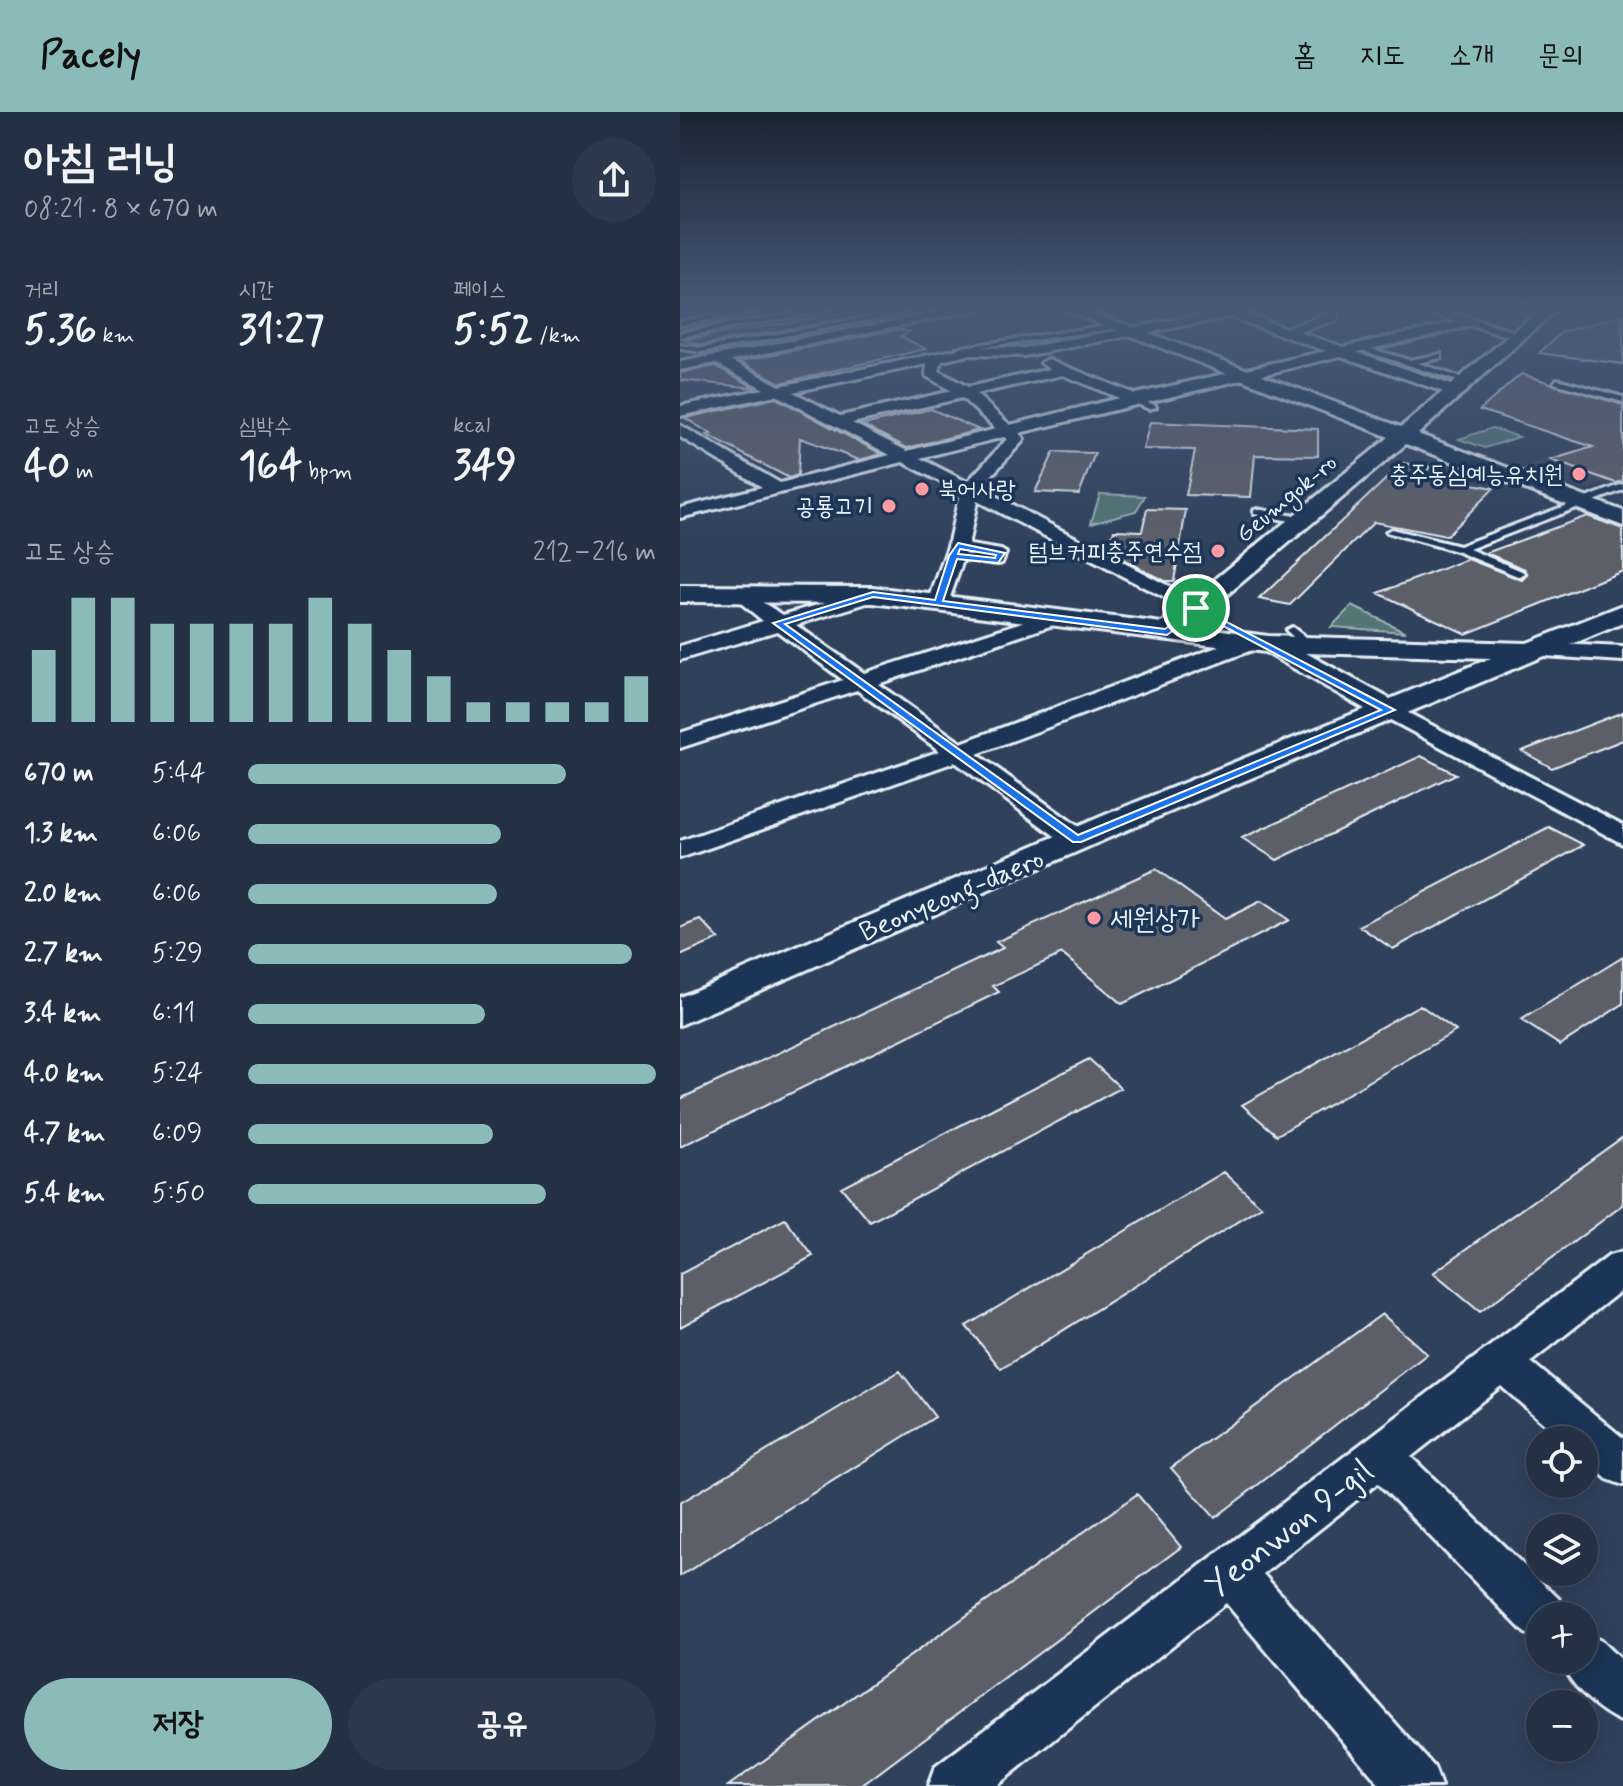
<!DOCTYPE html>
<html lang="ko">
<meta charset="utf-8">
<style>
body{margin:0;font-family:Mynerve,"Poor Story",sans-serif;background:#2c394c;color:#f1f3f6;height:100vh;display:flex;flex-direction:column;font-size:30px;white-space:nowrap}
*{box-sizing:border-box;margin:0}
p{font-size:26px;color:#a3a9b3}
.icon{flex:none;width:44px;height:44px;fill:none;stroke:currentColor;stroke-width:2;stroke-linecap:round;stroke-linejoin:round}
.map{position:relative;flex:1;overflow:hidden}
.drawer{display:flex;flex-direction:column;background:#243145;width:680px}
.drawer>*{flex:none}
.fabs{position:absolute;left:846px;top:1314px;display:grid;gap:16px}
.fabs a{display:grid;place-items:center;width:72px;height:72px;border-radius:50%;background:#243145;box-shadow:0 4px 20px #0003,0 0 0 2px #414c5e;font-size:40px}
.pin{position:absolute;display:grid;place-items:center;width:68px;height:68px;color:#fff;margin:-34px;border:4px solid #fff;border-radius:50%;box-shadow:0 2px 8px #0007}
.round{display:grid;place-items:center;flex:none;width:84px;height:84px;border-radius:42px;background:#2c394c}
.overview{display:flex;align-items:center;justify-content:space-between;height:136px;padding:0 24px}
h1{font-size:44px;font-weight:700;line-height:60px}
.figures{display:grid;grid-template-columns:repeat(3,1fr);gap:12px;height:136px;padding:8px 24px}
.figures div{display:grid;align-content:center}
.figures b{font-size:40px;font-weight:700}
.figures small{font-size:22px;font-weight:400}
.figures p{font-size:22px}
.chart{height:224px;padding:16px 24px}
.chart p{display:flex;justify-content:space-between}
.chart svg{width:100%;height:144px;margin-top:8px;stroke:#8bbbb9;stroke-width:6}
.button{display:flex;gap:16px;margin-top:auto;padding:16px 24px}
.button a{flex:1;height:92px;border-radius:48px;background:#8bbbb9;color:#111;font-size:32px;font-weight:700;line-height:92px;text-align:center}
.button a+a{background:#2c394c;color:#f1f3f6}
ul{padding:0 24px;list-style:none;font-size:26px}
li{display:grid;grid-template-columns:128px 96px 1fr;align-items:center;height:60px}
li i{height:20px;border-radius:10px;background:#8bbbb9}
header{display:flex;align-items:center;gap:48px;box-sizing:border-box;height:112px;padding:0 40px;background:#8bbbb9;color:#111}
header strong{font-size:38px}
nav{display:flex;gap:44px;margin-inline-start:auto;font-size:28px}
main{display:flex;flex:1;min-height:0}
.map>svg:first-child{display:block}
.built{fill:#3e4a5f}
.green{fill:#527475;stroke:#9db2b6;stroke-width:2}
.building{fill:#5d5e67;stroke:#e8f1f8;stroke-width:2}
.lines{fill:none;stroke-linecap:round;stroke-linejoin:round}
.service-casing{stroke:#e8f1f8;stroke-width:6}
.minor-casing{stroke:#e8f1f8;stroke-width:6}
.tertiary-casing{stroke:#e8f1f8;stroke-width:6}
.service{fill:#1d3557;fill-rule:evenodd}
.minor{fill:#1d3557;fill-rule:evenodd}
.tertiary{fill:#1d3557;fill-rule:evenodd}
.route{fill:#1a73e8;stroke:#fff;stroke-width:2;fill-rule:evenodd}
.poi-dot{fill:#ff9aa2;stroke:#1d3557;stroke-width:3}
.labels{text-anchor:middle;stroke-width:7;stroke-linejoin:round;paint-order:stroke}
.far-poi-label{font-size:24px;fill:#e8f1f8;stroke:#1d3557;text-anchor:end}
.far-street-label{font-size:24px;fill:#e8f1f8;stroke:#1d3557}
.street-label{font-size:28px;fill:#e8f1f8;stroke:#1d3557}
.poi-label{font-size:28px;fill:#e8f1f8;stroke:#1d3557;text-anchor:start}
.near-street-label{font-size:34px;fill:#e8f1f8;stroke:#1d3557}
</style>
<header>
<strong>Pacely</strong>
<nav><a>홈</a><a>지도</a><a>소개</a><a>문의</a></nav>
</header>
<main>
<section class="drawer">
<div class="overview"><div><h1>아침 러닝</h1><p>08:21 · 8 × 670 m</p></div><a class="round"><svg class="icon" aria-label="share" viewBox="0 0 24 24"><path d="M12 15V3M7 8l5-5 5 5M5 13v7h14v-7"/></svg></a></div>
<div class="figures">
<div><p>거리</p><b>5.36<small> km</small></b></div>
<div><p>시간</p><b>31:27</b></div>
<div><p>페이스</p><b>5:52<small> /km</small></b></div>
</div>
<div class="figures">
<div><p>고도 상승</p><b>40<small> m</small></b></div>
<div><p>심박수</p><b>164<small> bpm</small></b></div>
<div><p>kcal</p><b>349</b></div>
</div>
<div class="chart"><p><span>고도 상승</span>212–216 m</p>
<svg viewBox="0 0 160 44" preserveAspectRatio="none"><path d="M5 44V22M15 44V6M25 44V6M35 44V14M45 44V14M55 44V14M65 44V14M75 44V6M85 44V14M95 44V22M105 44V30M115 44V38M125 44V38M135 44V38M145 44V38M155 44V30"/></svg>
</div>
<ul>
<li><b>670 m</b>5:44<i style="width:78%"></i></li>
<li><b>1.3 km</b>6:06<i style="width:62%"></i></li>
<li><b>2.0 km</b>6:06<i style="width:61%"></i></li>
<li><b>2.7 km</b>5:29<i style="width:94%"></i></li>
<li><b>3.4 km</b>6:11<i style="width:58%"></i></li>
<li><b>4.0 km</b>5:24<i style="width:100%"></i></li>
<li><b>4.7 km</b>6:09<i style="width:60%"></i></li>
<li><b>5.4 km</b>5:50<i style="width:73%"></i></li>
</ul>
<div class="button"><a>저장</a><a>공유</a></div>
</section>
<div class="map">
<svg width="943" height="1674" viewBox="0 0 943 1674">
<rect width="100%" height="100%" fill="#30415c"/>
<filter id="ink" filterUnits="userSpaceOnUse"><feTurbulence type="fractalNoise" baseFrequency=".0125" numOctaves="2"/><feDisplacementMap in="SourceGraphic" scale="16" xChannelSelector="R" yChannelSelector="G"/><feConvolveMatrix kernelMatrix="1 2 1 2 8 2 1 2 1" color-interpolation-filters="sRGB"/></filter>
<g filter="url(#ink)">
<path class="built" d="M723 231 789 251 763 272 744 277 655 247Z
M887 340 943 359V366L906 378 840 357Z"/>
<path class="green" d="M812 316 839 325 805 336 779 327Z
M420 382 465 384 456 399 411 411Z
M672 494 726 520 651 515Z"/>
<path class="building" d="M81 198H120L0 218 79 201Z
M176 199 185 203 22 233 3 228Z
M943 203V252L859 241 882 220Z
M220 217 229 220 220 224 246 237 100 271 60 249Z
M36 254 75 276 0 268V261Z
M841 262 943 293V369L936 371 871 348 913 335 800 298Z
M96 286 202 342 179 348 120 326 118 363 109 366 27 323 31 322 5 306Z
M251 297 299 318 227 336 183 313Z
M470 310 638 317V344L575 343 571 385 506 383 515 338 463 337Z
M374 340 415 341 399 382 355 380Z
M723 351 750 355 743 363 814 376 766 424 694 410 610 493 579 487Z
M467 397 506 398 494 469H484L428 439 434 418 462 419Z
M907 404 943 417V459L786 522 698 481 788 447 842 468 848 463 845 457 806 441Z
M943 600V628L872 656 842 639Z
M741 644 776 662 597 748 562 726Z
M869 715 904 733 713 837 679 814Z
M476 757 545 807 581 789 609 808 442 892 382 842 313 874 319 880 0 1035V987L323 836 316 830Z
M21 808 39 827 0 844V816Z
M943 845V892L880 933 841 908Z
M740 893 776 919 597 1023 562 993Z
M409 947 441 976 190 1110 161 1075Z
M943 1025V1093L800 1200 753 1161Z
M544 1060 582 1095 321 1257 286 1214Z
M105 1107 133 1144 0 1215V1162Z
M702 1202 747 1242 535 1406 491 1356Z
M220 1259 255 1305 0 1464V1391Z
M457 1382 501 1435 181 1674H48Z"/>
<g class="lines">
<defs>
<path id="service" d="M66 198H78L0 213V209Z
M135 198H147L0 225V221Z
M227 198H238L22 240 0 237V233L22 236Z
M436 212 439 216 280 238 276 236Z
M681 234 729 248 761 242V246L738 251 791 269 784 271 681 238Z
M877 267 943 285V290L874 271Z
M454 285 475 293 476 295 469 297 451 289Z
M943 372V378L789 437 844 460 845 462 840 465 776 439 706 420 711 417 779 434Z
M577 397 620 405 625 408 620 411 574 402V398Z
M278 431 321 438 326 441 322 451 318 452 269 446 268 444 273 441 314 445 315 443 274 436 273 434Z
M612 515 633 531V535H625L608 520 606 518Z"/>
<path id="minor" d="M272 198H296L51 248 100 274 288 235 344 236 546 198H558L606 216 646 203 647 198H659L657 208 619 220 663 235 776 210 742 198H761L845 223 838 227 791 214 677 240 780 276 783 279 775 284 661 244 339 321 344 327 342 330 300 376 523 492 526 496 516 502 297 389 288 434 268 491 265 495H251L248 491 268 434 280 380 223 350 0 406V396L82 375 0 325V313L100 371 210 343 96 283 0 304V294L84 277 36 251 0 258V250ZM550 205 646 239 455 282 368 247 361 251 370 257 288 275 259 259 262 249 288 243 344 244ZM247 252 246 264 272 279 160 304 113 280ZM383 263 439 286 330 313 296 282ZM282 286 316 317 227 339 172 311ZM324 325 327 327 287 370 240 346Z
M61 477 103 503 186 479H200L203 483 200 487 116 513 184 561 374 500H388L392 504 388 508 198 572 281 631 564 525H580L583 530 580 535 297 642 407 721 411 727 407 733H387L275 650 0 746V729L260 639 177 578 0 636V621L163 568 97 519 0 548V534L83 509 51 483Z
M856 531 943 535V549L848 543 845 538Z
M709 591 943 713V732L701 603 697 598Z
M943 1140V1177L851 1250 943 1326V1373L927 1367 904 1346V1328H883L821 1274 731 1345 879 1487 886 1504H860V1527L845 1521 698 1371 583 1462 754 1655 761 1674H701L546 1491 316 1674H248L255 1655 929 1144Z
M904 1521 921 1529 943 1550V1610C917 1599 891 1574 880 1548H904Z"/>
<path id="tertiary" d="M385 198H407L721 315 859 198H876L738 322 943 399V414L726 332 510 514 588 524 847 531 943 493V511L449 717 0 913V885L425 703 685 597 585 540 193 491 0 490V474L193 475 482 511 709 325ZM626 541 811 546 710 587Z"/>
</defs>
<use href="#service" class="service-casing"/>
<use href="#minor" class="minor-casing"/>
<use href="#tertiary" class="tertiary-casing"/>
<use href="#service" class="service"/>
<use href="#minor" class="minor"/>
<use href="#tertiary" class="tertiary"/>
</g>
</g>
<linearGradient id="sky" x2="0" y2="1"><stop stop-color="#1a2433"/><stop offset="0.46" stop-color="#485a78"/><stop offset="1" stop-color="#485a78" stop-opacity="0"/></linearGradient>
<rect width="943" height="432" fill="url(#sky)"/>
<path class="route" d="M278 431 325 441 318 451 277 447 263 489 485 517 516 494 715 598 401 730H393L93 511 193 480 255 488 269 444ZM280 437 316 443 315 446 278 442ZM193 485 487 523 517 500 701 598 398 723 105 512Z"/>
<g class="poi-dot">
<circle cx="899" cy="362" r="8"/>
<circle cx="242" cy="377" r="8"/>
<circle cx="209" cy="394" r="8"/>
<circle cx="538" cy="439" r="8"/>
<circle cx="414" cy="806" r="8"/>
</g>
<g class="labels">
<g class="far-poi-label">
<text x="883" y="370">충주동심예능유치원</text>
<text x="258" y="385" text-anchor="start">북어사랑</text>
<text x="193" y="402">공룡고기</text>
<text x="522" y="447">텀브커피충주연수점</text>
</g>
<g class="far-street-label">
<text transform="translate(606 386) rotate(-40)" y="8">Geumgok-ro</text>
</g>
<g class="street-label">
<text transform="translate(271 782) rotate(-23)" y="10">Beonyeong-daero</text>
</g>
<g class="poi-label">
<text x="430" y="816">세원상가</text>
</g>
<g class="near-street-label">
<text transform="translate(608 1415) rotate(-38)" y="12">Yeonwon 9-gil</text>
</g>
</g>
</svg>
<div class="fabs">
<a><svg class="icon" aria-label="locate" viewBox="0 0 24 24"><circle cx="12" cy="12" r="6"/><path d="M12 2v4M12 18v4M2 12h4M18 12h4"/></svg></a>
<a><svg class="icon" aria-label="layers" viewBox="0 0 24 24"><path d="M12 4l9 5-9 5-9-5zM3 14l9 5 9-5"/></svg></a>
<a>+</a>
<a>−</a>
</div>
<div class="pin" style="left:516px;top:496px;background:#1e9e55"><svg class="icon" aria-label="arrive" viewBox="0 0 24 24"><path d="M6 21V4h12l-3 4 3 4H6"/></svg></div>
</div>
</main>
